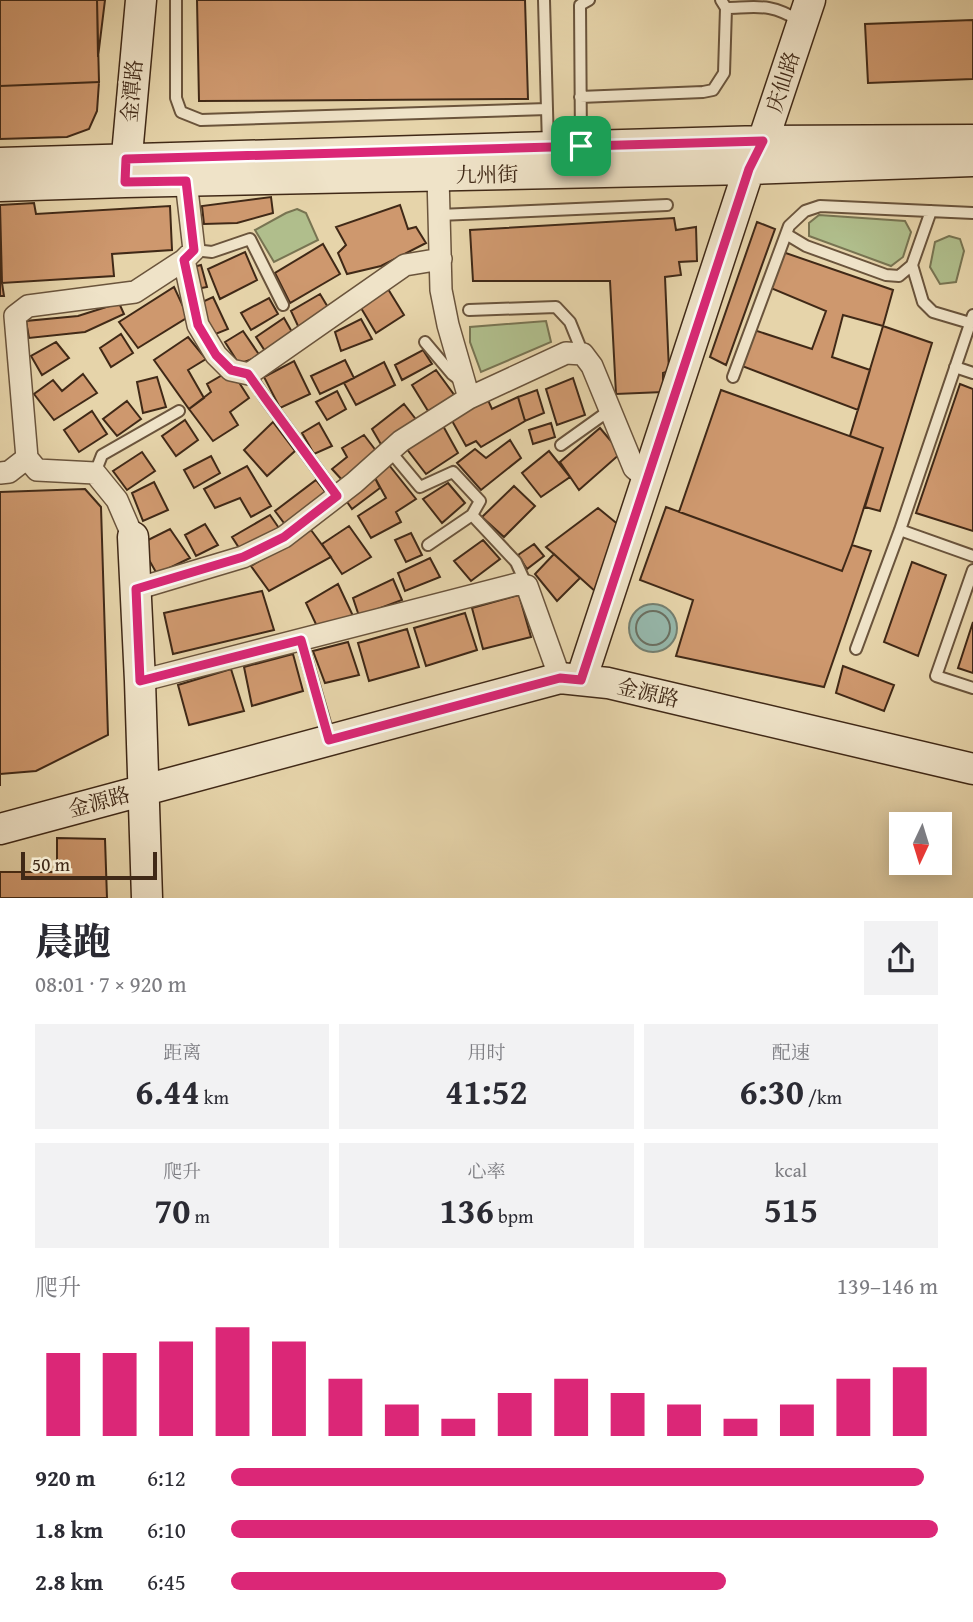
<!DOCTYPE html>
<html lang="zh">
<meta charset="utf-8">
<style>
body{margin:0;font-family:"Gentium Book Plus","Noto Serif SC",serif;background:#f2f2f3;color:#2b2b33;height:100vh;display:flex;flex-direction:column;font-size:26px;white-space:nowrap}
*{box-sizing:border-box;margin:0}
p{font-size:23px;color:#7c7c81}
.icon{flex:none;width:38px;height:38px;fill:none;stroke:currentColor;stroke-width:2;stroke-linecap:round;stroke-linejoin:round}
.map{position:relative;height:898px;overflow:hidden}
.panel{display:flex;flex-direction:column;background:#fff;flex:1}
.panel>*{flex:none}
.needle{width:46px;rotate:184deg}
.tools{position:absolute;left:889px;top:812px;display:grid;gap:14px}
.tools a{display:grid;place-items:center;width:63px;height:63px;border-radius:0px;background:#fff;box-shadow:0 4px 18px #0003;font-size:35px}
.scale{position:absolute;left:21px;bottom:18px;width:136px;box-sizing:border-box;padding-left:7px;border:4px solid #402917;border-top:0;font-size:19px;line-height:24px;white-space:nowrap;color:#402917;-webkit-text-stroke:5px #efe3c8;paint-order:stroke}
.pin{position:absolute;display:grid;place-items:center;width:60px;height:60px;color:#fff;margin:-30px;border-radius:14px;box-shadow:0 4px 10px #0006}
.round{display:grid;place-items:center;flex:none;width:74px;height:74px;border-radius:0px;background:#f2f2f3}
.head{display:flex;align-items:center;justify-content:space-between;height:119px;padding:0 35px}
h1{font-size:38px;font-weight:800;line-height:52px}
.figures{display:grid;grid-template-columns:repeat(3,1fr);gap:10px;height:119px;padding:7px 35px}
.figures div{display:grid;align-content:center;border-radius:0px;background:#f2f2f3;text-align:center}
.figures b{font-size:35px;font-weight:800}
.figures small{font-size:19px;font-weight:400}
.figures p{font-size:19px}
.chart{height:196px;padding:14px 35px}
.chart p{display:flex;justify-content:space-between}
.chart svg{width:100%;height:126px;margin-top:7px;stroke:#db2777;stroke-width:6}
ul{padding:0 35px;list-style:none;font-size:23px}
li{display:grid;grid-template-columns:112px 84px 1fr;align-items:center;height:52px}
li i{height:18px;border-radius:9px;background:#db2777}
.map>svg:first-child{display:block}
.green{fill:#b0be8c;stroke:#787452;stroke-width:2}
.water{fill:#96b8ac;stroke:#747f70;stroke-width:2}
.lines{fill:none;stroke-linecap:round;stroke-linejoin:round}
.shore{stroke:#6b7062;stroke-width:2}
.building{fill:#ce986e;stroke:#402917;stroke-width:2}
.lane-casing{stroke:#6a543c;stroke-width:14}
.street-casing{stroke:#6a543c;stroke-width:24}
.secondary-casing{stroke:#402917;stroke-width:33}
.lane{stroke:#efe3c8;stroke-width:10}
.street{stroke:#efe3c8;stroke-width:21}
.secondary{stroke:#efe3c8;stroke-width:30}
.route-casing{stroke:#fff;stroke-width:14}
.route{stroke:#db2777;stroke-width:9}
.labels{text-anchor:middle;stroke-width:7;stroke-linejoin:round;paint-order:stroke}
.street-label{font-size:21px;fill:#402917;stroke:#efe3c8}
</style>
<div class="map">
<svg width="973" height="898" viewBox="0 0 973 898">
<rect width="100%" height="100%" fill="#e6d4aa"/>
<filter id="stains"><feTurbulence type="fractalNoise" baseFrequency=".00286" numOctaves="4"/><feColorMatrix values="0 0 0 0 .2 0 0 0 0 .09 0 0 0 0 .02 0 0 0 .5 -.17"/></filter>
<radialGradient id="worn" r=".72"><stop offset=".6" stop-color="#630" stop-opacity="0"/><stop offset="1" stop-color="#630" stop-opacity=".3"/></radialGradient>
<path class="green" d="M297 209 306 213 318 240 274 262 255 230 286 213Z
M819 215 905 221 911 232 903 257 891 266 809 236V223Z
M949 236 960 239 964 251 956 282 940 284 930 267 935 242Z
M546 321 551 342 481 372 470 342V327Z"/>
<path class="water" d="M629 628a24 24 0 1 1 48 0a24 24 0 1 1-48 0Z"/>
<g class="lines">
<path class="shore" d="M636 628a17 17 0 1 1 34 0a17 17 0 1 1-34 0Z"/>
</g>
<path class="building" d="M0 0H97L99 82 0 86Z
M97 0H105L98 57Z
M197 0H525L528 99 199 101Z
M973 20V79L868 83 865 24Z
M99 82 97 111 89 129 67 137 0 139V86Z
M271 197 273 213 237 223 204 224 202 206Z
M34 203 36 214 170 206 172 250 112 254 114 276 2 283 0 205Z
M400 205 408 229 416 227 426 243 381 266 347 274 338 253 346 245 336 227Z
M674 218 676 230 696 227 697 261 679 262 681 275 665 277 669 371 663 373V392L616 394 610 281H473L470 230Z
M757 222 775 229 726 365 710 357Z
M0 235 2 283 4 296H0Z
M323 244 340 274 290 303 275 273Z
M777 250 893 290 883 326 843 315 832 357 870 370 858 410 742 366 754 330 812 349 826 311 766 286Z
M245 252 257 280 220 299 208 269Z
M201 265 207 287 196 289 193 267Z
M174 287 188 317 138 348 119 322Z
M388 289 404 315 376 333 361 308Z
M320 294 329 309 299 328 291 311Z
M213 297 228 329 213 335 200 303Z
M269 298 278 314 251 330 241 313Z
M119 303 124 314 85 332 29 338 26 321 78 316Z
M284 318 292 332 265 351 256 337Z
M361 319 372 339 341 351 335 332Z
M883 326 932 343 880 511 865 507 883 448 850 436Z
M243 331 260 356 239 364 225 342Z
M121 334 133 353 111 367 100 348Z
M188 337 206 359 188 370 204 398 189 409 154 360Z
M56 342 69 358 42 375 31 356Z
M423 350 432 364 402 380 395 365Z
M345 360 354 378 320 394 311 376Z
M294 361 310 394 280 408 264 377Z
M384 362 395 385 356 405 344 383Z
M231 370 249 398 230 412 238 425 213 441 189 409 211 392 207 384Z
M436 370 455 396 428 411 412 385Z
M83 374 97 393 54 420 34 394 53 380 62 391Z
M157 377 166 407 143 413 137 382Z
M573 378 585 415 557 425 546 389Z
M960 384 973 389V531L916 513Z
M537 390 544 413 525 421 518 397Z
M721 390 883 448 852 545 842 571 679 512Z
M337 391 346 409 327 420 316 402Z
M518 397 525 421 481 447 476 441 466 446 451 419 488 400 492 409Z
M127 401 141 419 117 436 103 419Z
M404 404 418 422 382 446 372 429Z
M92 411 107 434 79 452 64 430Z
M185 420 198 440 176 456 162 436Z
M273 422 295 451 267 476 244 450Z
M319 423 332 446 314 454 302 433Z
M551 423 555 437 533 444 529 430Z
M442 424 458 453 426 474 406 448Z
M600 428 621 453 579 490 560 462Z
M364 435 377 452 343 481 332 469 347 457 342 448Z
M510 440 521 458 481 490 457 463 475 449 486 458Z
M549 451 570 477 541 497 522 473Z
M142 452 155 471 127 490 113 471Z
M211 456 220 473 194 488 184 470Z
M389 465 416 499 396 512 401 522 371 538 358 516 386 498 374 476Z
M247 466 271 506 251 517 240 498 215 508 204 489Z
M374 476 380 488 352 509 345 499Z
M316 480 327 494 287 527 275 511Z
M154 482 168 510 143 521 132 493Z
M448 483 465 503 442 523 423 499Z
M514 486 535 506 504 537 482 517Z
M85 489 101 507 108 735 36 771 0 774V786V492Z
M666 507 842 571 852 545 871 551 824 687 676 656 693 600 640 580Z
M598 508 620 526 597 593 546 547Z
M270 515 281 531 241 551 232 537Z
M205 524 218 545 196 556 185 535Z
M349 526 371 557 342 574 322 544Z
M170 529 190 558 157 574 140 544Z
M311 530 331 557 269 591 251 566Z
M411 533 422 555 406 562 395 540Z
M483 540 500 559 471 581 454 561Z
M534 544 544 556 527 569 518 555Z
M554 554 580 578 557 601 535 574Z
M430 558 440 577 405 591 398 573Z
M912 562 946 575 918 656 884 642Z
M393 579 402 600 359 616 353 598Z
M338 584 354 618 321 635 306 603Z
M262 591 274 630 173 654 164 613Z
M519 595 531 637 483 649 472 608Z
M465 613 477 650 426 666 414 628Z
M973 622V673L958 668Z
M407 629 419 667 369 681 358 643Z
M348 642 359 675 325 683 313 651Z
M293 654 303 691 252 706 244 667Z
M843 666 894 685 884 711 836 693Z
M231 669 244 711 189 725 178 685Z
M57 838 105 839 107 898H0V872H57Z"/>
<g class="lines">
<defs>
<path id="lane" d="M176 0V98L181 112 201 120 547 109
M544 0 548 145
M726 8C760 7 770 3 800 21
M580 97 703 92 713 90 724 73 726 8 721 0
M581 144 580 5 589 0
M439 215 667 205
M786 234 806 246 886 275 899 276 912 265 931 211
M194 250 212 252 250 239 283 305
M912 265 923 302 933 312 970 323
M469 310 556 307 570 322 583 354
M425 342 452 374 461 381
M955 367 973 373
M249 374 265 398 337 496
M733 377 789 226 805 211 820 206 973 213
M561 445 610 410
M390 451 420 487 453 472 480 501 472 515 516 562 527 586
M95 473 102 455 179 411
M900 530 973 556
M428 545 472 515
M973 570 936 676 973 688
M301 640 329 737
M856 649 900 530 973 315"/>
<path id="street" d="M438 176 441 290 448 325 469 398
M184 260 198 325 216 355 231 370 249 374 405 265 441 259
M0 473 9 472 27 458
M133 537 117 500 95 473 37 470 27 458 15 316 28 306 135 292 184 260 194 250 186 181
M136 589 243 557 284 537 354 483 401 441 469 398 566 353 583 354 592 366 634 468 647 479
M140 681 517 584 527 586 560 678"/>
<path id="secondary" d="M0 163 763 141 973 140
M125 177 141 0
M0 186 125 182 749 169 973 161
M133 537 140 681 147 898
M581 680 749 169 763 141 810 0
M0 829 560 678 608 683 973 769"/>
</defs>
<use href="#lane" class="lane-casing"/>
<use href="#street" class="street-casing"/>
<use href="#secondary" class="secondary-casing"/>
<use href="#lane" class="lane"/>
<use href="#street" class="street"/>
<use href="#secondary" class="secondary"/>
</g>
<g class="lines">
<defs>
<path id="route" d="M763 141 749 169 581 680 560 678 329 740 301 640 140 681 136 589 243 557 284 537 337 496 265 398 248 374 231 370 216 355 198 325 184 260 194 250 186 181 125 182 126 159Z"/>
</defs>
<use href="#route" class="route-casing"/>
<use href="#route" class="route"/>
</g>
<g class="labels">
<g class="street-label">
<text transform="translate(783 82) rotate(-72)" y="7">庆仙路</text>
<text transform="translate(132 91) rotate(-85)" y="7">金潭路</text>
<text transform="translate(487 175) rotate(-1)" y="7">九州街</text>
<text transform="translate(648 693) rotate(13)" y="7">金源路</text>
<text transform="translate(99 802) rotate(-15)" y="7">金源路</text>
</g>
</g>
<rect width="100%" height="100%" filter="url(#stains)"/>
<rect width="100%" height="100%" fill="url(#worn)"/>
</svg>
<div class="tools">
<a><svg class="needle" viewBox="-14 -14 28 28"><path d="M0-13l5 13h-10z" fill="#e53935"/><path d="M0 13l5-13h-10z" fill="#7c7c81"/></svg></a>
</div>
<div class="scale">50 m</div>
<div class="pin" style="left:581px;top:146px;background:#1e9e55"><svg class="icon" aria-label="arrive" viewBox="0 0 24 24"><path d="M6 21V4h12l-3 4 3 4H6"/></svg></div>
</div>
<section class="panel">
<div class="head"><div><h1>晨跑</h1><p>08:01 · 7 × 920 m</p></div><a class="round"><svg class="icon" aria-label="share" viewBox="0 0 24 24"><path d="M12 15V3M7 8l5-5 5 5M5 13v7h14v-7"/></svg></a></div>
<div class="figures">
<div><p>距离</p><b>6.44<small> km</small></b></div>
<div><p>用时</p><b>41:52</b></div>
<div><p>配速</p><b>6:30<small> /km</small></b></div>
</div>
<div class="figures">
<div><p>爬升</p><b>70<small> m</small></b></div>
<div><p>心率</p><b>136<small> bpm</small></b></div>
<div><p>kcal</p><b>515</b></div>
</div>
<div class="chart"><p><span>爬升</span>139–146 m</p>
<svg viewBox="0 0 160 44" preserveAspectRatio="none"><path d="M5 44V15M15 44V15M25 44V11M35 44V6M45 44V11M55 44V24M65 44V33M75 44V38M85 44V29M95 44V24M105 44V29M115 44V33M125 44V38M135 44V33M145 44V24M155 44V20"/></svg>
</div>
<ul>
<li><b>920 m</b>6:12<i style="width:98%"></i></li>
<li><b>1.8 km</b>6:10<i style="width:100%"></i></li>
<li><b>2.8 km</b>6:45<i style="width:70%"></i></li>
</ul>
</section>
